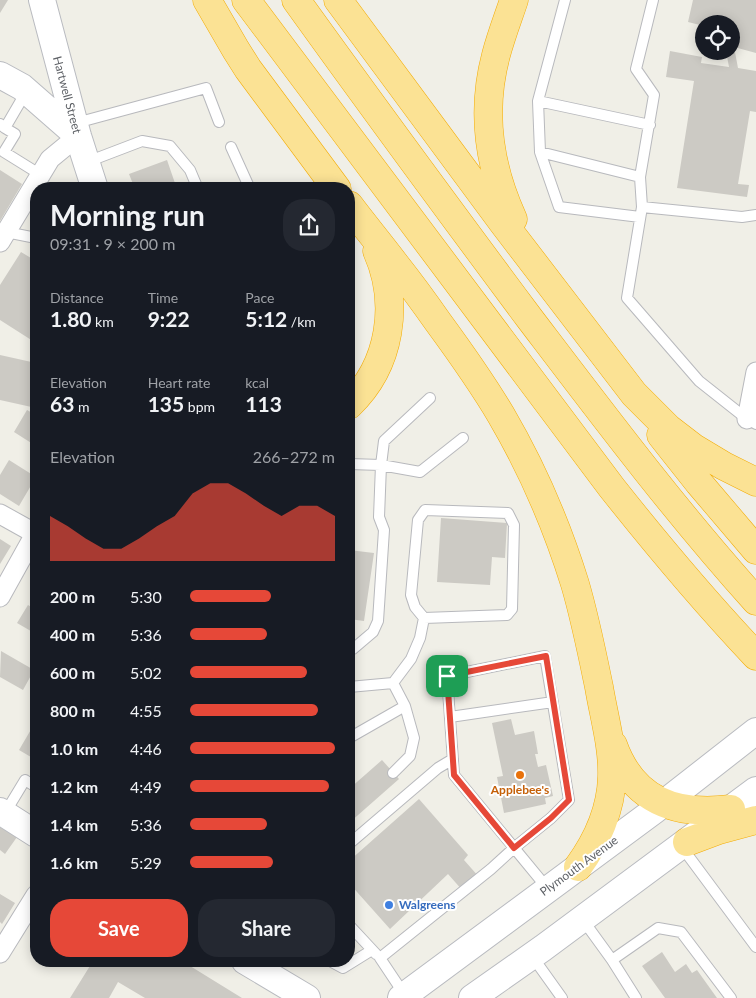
<!DOCTYPE html>
<meta charset="utf-8">
<style>
body{margin:0;font-family:Lato,sans-serif;background:#242831;color:#f1f3f6;height:100vh;display:flex;flex-direction:column;font-size:19px;white-space:nowrap}
*{box-sizing:border-box;margin:0}
p{font-size:16px;color:#9ea1a6}
.icon{flex:none;width:28px;height:28px;fill:none;stroke:currentColor;stroke-width:2;stroke-linecap:round;stroke-linejoin:round}
.map{position:relative;flex:1;overflow:hidden}
.details{position:absolute;left:30px;top:182px;width:325px;height:785px;display:flex;flex-direction:column;background:#171b24;border-radius:20px;box-shadow:0 2px 12px #0003}
.details>*{flex:none}
.buttons{position:absolute;left:695px;top:15px;display:grid;gap:10px}
.buttons a{display:grid;place-items:center;width:45px;height:45px;border-radius:50%;background:#171b24;box-shadow:0 2px 12px #0003;font-size:25px}
.pin{position:absolute;display:grid;place-items:center;width:42px;height:42px;color:#fff;margin:-21px;border-radius:10px;box-shadow:0 2px 8px #0006}
.round{display:grid;place-items:center;flex:none;width:52px;height:52px;border-radius:20px;background:#242831}
.summary{display:flex;align-items:center;justify-content:space-between;height:85px;padding:0 20px}
h1{font-size:28px;font-weight:700;line-height:38px}
.stats{display:grid;grid-template-columns:repeat(3,1fr);gap:8px;height:85px;padding:5px 20px}
.stats div{display:grid;align-content:center}
.stats b{font-size:21px;font-weight:700}
.stats small{font-size:14px;font-weight:400}
.stats p{font-size:14px}
.chart{height:140px;padding:10px 20px}
.chart p{display:flex;justify-content:space-between}
.chart svg{width:100%;height:90px;margin-top:5px;fill:#e64838;opacity:.7}
.button{display:flex;gap:10px;margin-top:auto;padding:10px 20px}
.button a{flex:1;height:58px;border-radius:20px;background:#e64838;color:#fff;font-size:20px;font-weight:700;line-height:58px;text-align:center}
.button a+a{background:#242831;color:#f1f3f6}
ul{padding:0 20px;list-style:none;font-size:16px}
li{display:grid;grid-template-columns:80px 60px 1fr;align-items:center;height:38px}
li i{height:12px;border-radius:6px;background:#e64838}
.map>svg:first-child{display:block}
.building{fill:#cccac4}
.lines{fill:none;stroke-linecap:round;stroke-linejoin:round}
.lane-casing{stroke:#b8b9bd;stroke-width:12}
.street-casing{stroke:#b8b9bd;stroke-width:21}
.secondary-casing{stroke:#b9bbc0;stroke-width:28}
.highway-casing{stroke:#f3ac05;stroke-width:29}
.lane{stroke:#fff;stroke-width:10}
.street{stroke:#fff;stroke-width:19}
.secondary{stroke:#fff;stroke-width:26}
.highway{stroke:#fbe294;stroke-width:28}
.route-casing{stroke:#fff;stroke-width:10}
.route{stroke:#e64838;stroke-width:6}
.food-dot{fill:#e8710a;stroke:#fff;stroke-width:2}
.shop-dot{fill:#3f7fe0;stroke:#fff;stroke-width:2}
.labels{text-anchor:middle;stroke-width:4;stroke-linejoin:round;paint-order:stroke}
.street-label{font-size:12px;fill:#5f6267;stroke:#fff}
.food-label{font-size:12px;font-weight:bold;fill:#c56008;stroke:#fff}
.shop-label{font-size:12px;font-weight:bold;fill:#366cbe;stroke:#fff;text-anchor:start}
</style>
<div class="map">
<svg width="756" height="998" viewBox="0 0 756 998">
<rect width="100%" height="100%" fill="#f0efe7"/>
<path class="building" d="M0 0H8L0 13Z
M693 0H756V53L734 47 738 68 756 71V112L750 111 738 184 749 185 747 197 677 188 694 81 666 77 670 51 702 57 701 63 729 67 726 51H731V24H704V26L688 22Z
M703 30H704V44H700Z
M167 160 177 189H135L129 174Z
M0 170 22 184 0 221Z
M21 252 36 261V343L0 320V285Z
M0 355 36 363V408L0 400Z
M27 410 36 415V446L14 432Z
M9 460 36 477 19 506 0 494V475Z
M441 518 507 523 505 558 492 557 490 585 437 582Z
M0 539 11 546 0 564Z
M349 550 374 553 364 621 349 619Z
M28 605 36 610V634L17 623Z
M1 651 34 670 23 690 0 677Z
M511 719 515 735 534 731 538 754H535L538 767 546 765 553 796 545 798 546 804 504 813 497 777 503 776 492 723Z
M36 721V760L19 750Z
M382 760 399 779 349 823V789Z
M419 799 468 855 464 860 479 877 463 891 448 874 390 929 349 883V861Z
M0 827 17 837 5 854 0 850Z
M0 894 15 903 2 924 0 922Z
M662 952 675 972 686 964 692 973 697 970 717 998H665L642 966Z
M93 961H182L242 998H145L118 982 109 998H70Z"/>
<g class="lines">
<defs>
<path id="lane" d="M565 0 538 101 540 152 559 207 640 217
M538 101 650 125
M76 123 206 88 219 122
M0 124 5 128 26 92
M5 128 15 134 4 152 41 175
M231 147 250 189
M540 152 640 177
M87 162 142 141 170 146 190 170 198 189
M642 207 640 177 654 95 636 69 653 0
M756 215 742 217 642 207 627 298 699 381 747 419 756 424
M6 232 36 238
M349 464 381 465 420 472 463 438
M349 650 353 649 373 632 378 621 384 530 379 517 381 465 384 441 430 398
M393 683 411 659 420 638 424 618 507 615 512 609 514 525 508 513 425 510 418 520 411 595 415 607 424 618
M349 687 393 683 405 706 349 738
M450 717 553 702
M393 773 410 756 414 738 405 706
M5 813 25 780 36 787
M349 844 438 768 453 759
M681 846 756 947
M583 920 612 960 636 998
M349 925 376 954
M532 956 562 998
M612 960 658 928 681 932 731 998
M330 961 343 968 372 950
M404 994 380 958 491 869 514 848 551 818 569 800 545 656 447 676 454 775 548 889"/>
<path id="street" d="M0 242 50 159 78 136
M747 419 756 372
M0 514 36 534
M0 597 35 534
M0 953 36 895"/>
<path id="secondary" d="M42 0 78 136 95 189
M0 75 22 87 78 136
M0 811 36 834
M245 961 307 998
M401 998 655 810 756 731
M472 998 543 948 756 790"/>
<path id="highway" d="M207 0 236 50 248 69 337 189
M246 0 612 488C658 546 705 602 756 656
M296 0C373 107 451 213 530 319 603 415 675 511 756 601
M338 0 503 223 634 394 668 428 694 448 724 466 756 482
M349 205C364 225 380 244 395 264 410 283 424 302 438 322 460 352 482 383 501 415 532 468 557 526 575 584 585 618 592 653 599 687 604 717 613 747 612 777 611 809 597 841 578 867
M513 219C489 167 481 111 496 55 501 36 508 18 514 0
M349 405C391 365 400 303 377 251
M661 435 699 483 756 550
M613 745C633 801 676 816 731 809
M687 842 719 830 756 820"/>
</defs>
<use href="#lane" class="lane-casing"/>
<use href="#street" class="street-casing"/>
<use href="#secondary" class="secondary-casing"/>
<use href="#highway" class="highway-casing"/>
<use href="#lane" class="lane"/>
<use href="#street" class="street"/>
<use href="#secondary" class="secondary"/>
<use href="#highway" class="highway"/>
</g>
<g class="lines">
<defs>
<path id="route" d="M546 656 569 800 551 818 514 848 454 775 447 676Z"/>
</defs>
<use href="#route" class="route-casing"/>
<use href="#route" class="route"/>
</g>
<circle class="food-dot" cx="520" cy="775" r="5"/>
<circle class="shop-dot" cx="389" cy="905" r="5"/>
<g class="labels">
<g class="street-label">
<text transform="translate(67 95) rotate(75)" y="4">Hartwell Street</text>
<text transform="translate(579 866) rotate(-36)" y="4">Plymouth Avenue</text>
</g>
<g class="food-label">
<text x="520" y="794">Applebee's</text>
</g>
<g class="shop-label">
<text x="399" y="909">Walgreens</text>
</g>
</g>
</svg>
<div class="buttons">
<a><svg class="icon" aria-label="locate" viewBox="0 0 24 24"><circle cx="12" cy="12" r="6"/><path d="M12 2v4M12 18v4M2 12h4M18 12h4"/></svg></a>
</div>
<div class="pin" style="left:447px;top:676px;background:#1e9e55"><svg class="icon" aria-label="arrive" viewBox="0 0 24 24"><path d="M6 21V4h12l-3 4 3 4H6"/></svg></div>
<section class="details">
<div class="summary"><div><h1>Morning run</h1><p>09:31 · 9 × 200 m</p></div><a class="round"><svg class="icon" aria-label="share" viewBox="0 0 24 24"><path d="M12 15V3M7 8l5-5 5 5M5 13v7h14v-7"/></svg></a></div>
<div class="stats">
<div><p>Distance</p><b>1.80<small> km</small></b></div>
<div><p>Time</p><b>9:22</b></div>
<div><p>Pace</p><b>5:12<small> /km</small></b></div>
</div>
<div class="stats">
<div><p>Elevation</p><b>63<small> m</small></b></div>
<div><p>Heart rate</p><b>135<small> bpm</small></b></div>
<div><p>kcal</p><b>113</b></div>
</div>
<div class="chart"><p><span>Elevation</span>266–272 m</p>
<svg viewBox="0 0 160 44" preserveAspectRatio="none"><path d="M0 44V22L10 27L20 33L30 38L40 38L50 33L60 27L70 22L80 11L90 6L100 6L110 11L120 17L130 22L140 17L150 17L160 22V44z"/></svg>
</div>
<ul>
<li><b>200 m</b>5:30<i style="width:56%"></i></li>
<li><b>400 m</b>5:36<i style="width:53%"></i></li>
<li><b>600 m</b>5:02<i style="width:81%"></i></li>
<li><b>800 m</b>4:55<i style="width:88%"></i></li>
<li><b>1.0 km</b>4:46<i style="width:100%"></i></li>
<li><b>1.2 km</b>4:49<i style="width:96%"></i></li>
<li><b>1.4 km</b>5:36<i style="width:53%"></i></li>
<li><b>1.6 km</b>5:29<i style="width:57%"></i></li>
</ul>
<div class="button"><a>Save</a><a>Share</a></div>
</section>
</div>
